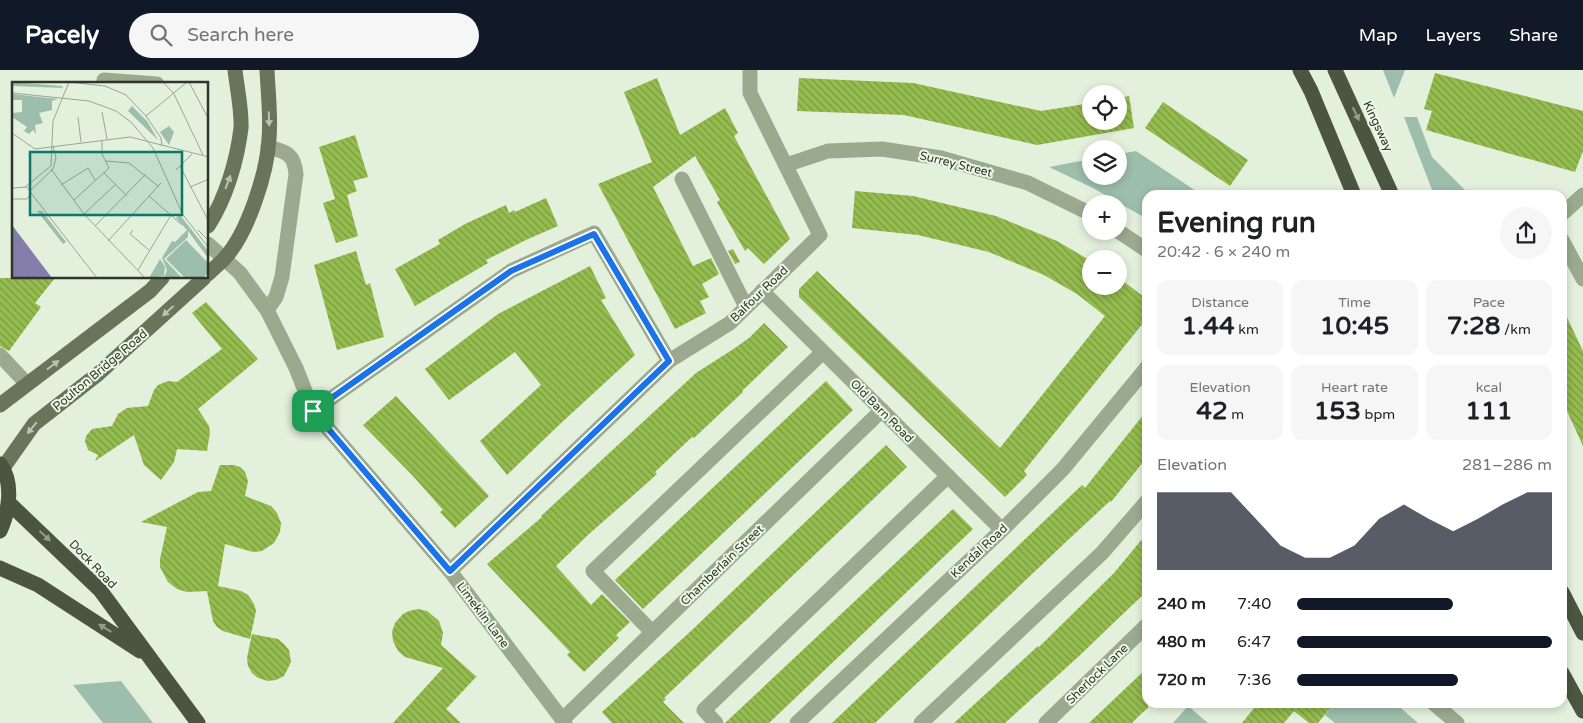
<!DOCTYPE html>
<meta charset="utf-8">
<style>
body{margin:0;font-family:"Varela Round",sans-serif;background:#f6f6f6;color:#202124;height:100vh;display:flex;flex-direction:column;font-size:19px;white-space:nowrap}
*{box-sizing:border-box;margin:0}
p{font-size:16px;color:#757577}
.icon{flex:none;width:28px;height:28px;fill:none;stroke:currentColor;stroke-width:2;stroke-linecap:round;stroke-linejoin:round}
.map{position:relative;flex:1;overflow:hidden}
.drawer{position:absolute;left:1142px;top:120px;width:425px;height:518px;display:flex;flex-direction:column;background:#fff;border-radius:15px;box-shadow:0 2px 8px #0003}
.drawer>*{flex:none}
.tools{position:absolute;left:1082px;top:15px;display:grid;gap:10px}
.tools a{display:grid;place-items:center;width:45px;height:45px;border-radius:50%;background:#fff;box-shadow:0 2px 8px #0003;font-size:25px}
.pin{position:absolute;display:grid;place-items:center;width:42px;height:42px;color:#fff;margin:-21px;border-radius:10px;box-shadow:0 2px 8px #0006}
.round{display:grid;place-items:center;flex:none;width:52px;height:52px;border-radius:26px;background:#f6f6f6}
.headline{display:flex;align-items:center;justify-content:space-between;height:85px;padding:0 15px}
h1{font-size:28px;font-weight:700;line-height:38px}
.figures{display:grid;grid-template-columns:repeat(3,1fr);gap:8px;height:85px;padding:5px 15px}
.figures div{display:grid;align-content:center;border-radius:12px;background:#f6f6f6;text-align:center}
.figures b{font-size:25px;font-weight:700}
.figures small{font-size:14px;font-weight:400}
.figures p{font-size:14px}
.chart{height:140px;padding:10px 15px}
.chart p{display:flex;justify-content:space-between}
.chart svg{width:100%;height:90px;margin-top:5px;fill:#111827;opacity:.7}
ul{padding:0 15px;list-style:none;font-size:16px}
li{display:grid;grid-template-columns:80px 60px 1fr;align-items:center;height:38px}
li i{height:12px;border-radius:6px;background:#111827}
header{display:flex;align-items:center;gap:30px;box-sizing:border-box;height:70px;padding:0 25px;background:#111827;color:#fff}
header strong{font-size:24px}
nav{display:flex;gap:28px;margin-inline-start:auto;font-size:18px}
.search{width:350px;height:45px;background:#f6f6f6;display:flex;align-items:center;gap:12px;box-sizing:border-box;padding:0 18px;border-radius:28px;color:#757577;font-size:19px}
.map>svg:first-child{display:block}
.grass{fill:#9dbeac}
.building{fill:url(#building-back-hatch)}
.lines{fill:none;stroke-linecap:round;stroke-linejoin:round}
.minor{stroke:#9baa8f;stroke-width:15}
.major{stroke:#69755b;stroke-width:15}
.highway{stroke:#4c5540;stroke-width:15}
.oneway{fill:#949e8c}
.oneway2{fill:#b8c4b0}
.route-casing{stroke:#fff;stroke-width:10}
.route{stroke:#1a73e8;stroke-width:6}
.labels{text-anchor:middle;stroke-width:4;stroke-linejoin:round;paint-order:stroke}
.street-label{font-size:12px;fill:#2f3528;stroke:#edf8e8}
.inset-road{fill:none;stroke:#9ba594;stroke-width:1}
.view{fill:#0f766e;fill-opacity:0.15;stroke:#0f766e;stroke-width:2.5}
.inset-edge{fill:none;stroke:#2f3528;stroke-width:2.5}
</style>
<header>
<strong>Pacely</strong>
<div class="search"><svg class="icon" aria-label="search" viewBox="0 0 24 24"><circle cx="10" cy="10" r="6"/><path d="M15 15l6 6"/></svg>Search here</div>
<nav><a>Map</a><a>Layers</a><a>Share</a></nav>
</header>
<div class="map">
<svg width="1583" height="653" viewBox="0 0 1583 653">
<defs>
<pattern id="building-back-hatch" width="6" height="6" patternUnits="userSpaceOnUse" patternTransform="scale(1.25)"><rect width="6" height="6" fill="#94bc4e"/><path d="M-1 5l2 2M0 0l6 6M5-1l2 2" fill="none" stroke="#799a41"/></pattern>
</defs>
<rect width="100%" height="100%" fill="#e3f0dc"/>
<path class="grass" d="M1383 0H1405L1394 28Z
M1404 47H1417L1432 87 1470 125H1434Z
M1136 81 1202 125H1148L1147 149 1093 118 1049 97 1091 89V106H1119V84Z
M121 611 153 653H103L73 615Z
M1335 632 1395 633 1418 653H1335L1325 645Z
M1188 636 1208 653H1173Z"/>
<path class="building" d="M1435 3 1583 41V81L1575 102 1426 60 1432 41 1424 39Z
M657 8 680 65 725 38 738 63 734 66 790 169 764 194 748 178 745 181 717 132 720 130 695 86 653 117 693 196 711 188 719 204 702 214 709 227 700 231 706 243 675 259 598 114 652 92 624 22Z
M799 8 913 13 1041 41 1091 33V51H1119V28L1129 26 1134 58 1037 75 904 45 797 41Z
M1163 32 1248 90 1230 116 1145 58Z
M355 65 368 107 353 111 357 121 347 125 358 166 336 173 323 133 335 129 319 77Z
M855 121 913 126 996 146 1057 171 1091 191V216H1119V208L1148 230V247L1024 401 1027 405 1005 427 799 227V219L817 201 1000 378 1105 246 1077 224 1044 205 989 182 918 165 852 158Z
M546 128 558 156 528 169 486 190 488 193 415 236 395 199 440 174 438 170 465 154 506 135 509 143 514 140 515 142Z
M733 179 740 192 735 194 728 181Z
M356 181 366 215 370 213 384 267 337 280 314 195Z
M590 196 606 228 601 230 635 285 559 355 507 405 480 371 541 315 515 282 449 330 425 299 498 244Z
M0 208H55L35 233 41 237 9 281 0 276Z
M206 232 258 289 198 339 209 356 210 362 207 381 177 379 174 392 161 410 144 395 134 365 95 391 98 385 88 380 85 371 86 366 92 359 112 356 118 344 127 338 148 336 154 320 158 315 168 311 177 312 222 279 192 243Z
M1562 237 1583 281V376L1562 330Z
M764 253 788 277 742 321 743 322 694 368 692 367 655 402 657 404 646 414 589 464 556 496 591 535 602 524 630 552 616 565 619 568 584 602 567 585 570 582 487 494 542 447 541 446 696 303 735 278 749 268Z
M826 311 853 340 643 539 615 510Z
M396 326 489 426 455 458 440 442 443 440 413 406 363 355Z
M1148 339V386L1111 432 1110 431 1068 470 875 653H832L1082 415 1085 418Z
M886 375 907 397 664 628 666 629 663 632 684 653H612L602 642 692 560Z
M220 395H234L240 397 245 402 248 411 245 426 271 436 277 443 281 453 280 462 274 473 262 481 253 482 225 474 218 516 241 521 248 525 254 534 256 541 250 569 223 561 217 557 213 551 207 521 187 522 177 519 168 512 160 497V489L167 457 141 452 198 422 211 421Z
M953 439 973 459 769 653H725Z
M1148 462V520L1078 587 1005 653H954L1038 576 1039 577 1114 503Z
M418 539 427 541 439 551 443 563 441 575 478 608 476 607 446 639 461 653H393L443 598 405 587 398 581 393 571 392 562 395 553 403 544 409 541Z
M252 564 278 569 284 574 289 580 291 592 284 606 276 610 268 611 258 608 252 603 248 596 247 588Z
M1148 597V638L1140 645 1132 653H1089Z
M1259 632H1335L1318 653H1309L1294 641 1284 653H1242Z"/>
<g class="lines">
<path class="minor" d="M104 10 157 14
M786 95 828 81 882 79 941 88 1028 113 1091 144
M682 109 746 237
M1562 144 1583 125
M1118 161 1148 181
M1562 170 1583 209
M208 174 240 203 267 240 296 298 313 341 450 501 565 653
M762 221 1002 460
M267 240 276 227 282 207 296 104C294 83 286 82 268 77
M0 285 27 314
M313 341 511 201 594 163 669 291
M450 501 669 291 730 253 820 165 750 23V0
M652 562 593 501 823 282
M1432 632 1457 653
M562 650 882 340
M716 653 704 640 948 406
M797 653 1002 460 1063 399 1148 296
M921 653 1102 483 1148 430
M1046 653 1148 554"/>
<path class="major" d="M208 156C226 128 237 91 241 58 242 41 237 18 235 0
M208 204C213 199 219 194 224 189 248 163 267 103 269 69 271 46 268 23 267 0
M0 335 150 221 162 208
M3 398 34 354 98 304 204 208"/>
<path class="highway" d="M1300 0 1311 21 1354 125
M1335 0 1392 125
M0 394C14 413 9 441 0 461
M9 433 100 520 198 653
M0 498 38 515 140 581
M1562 522 1583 563
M1562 603 1583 641"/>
</g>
<defs><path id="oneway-solid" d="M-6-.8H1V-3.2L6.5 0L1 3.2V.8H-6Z" transform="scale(1.25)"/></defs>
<g class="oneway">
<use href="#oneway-solid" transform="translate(1356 44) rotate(65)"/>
<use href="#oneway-solid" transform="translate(45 466) rotate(43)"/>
<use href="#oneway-solid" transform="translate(105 558) rotate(-148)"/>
</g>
<g class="oneway2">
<use href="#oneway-solid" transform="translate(269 49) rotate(88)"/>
<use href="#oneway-solid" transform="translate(228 112) rotate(-69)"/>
<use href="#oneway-solid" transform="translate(168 241) rotate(138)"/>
<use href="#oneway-solid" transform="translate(53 295) rotate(-37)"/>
<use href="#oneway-solid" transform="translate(32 358) rotate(129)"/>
</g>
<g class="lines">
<defs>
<path id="route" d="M594 164 669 291 450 501 313 341 511 201Z"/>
</defs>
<use href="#route" class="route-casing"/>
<use href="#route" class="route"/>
</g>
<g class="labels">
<g class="street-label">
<text transform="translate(1378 56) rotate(65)" y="4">Kingsway</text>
<text transform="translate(956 94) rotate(14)" y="4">Surrey Street</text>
<text transform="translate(759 224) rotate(-44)" y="4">Balfour Road</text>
<text transform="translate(100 300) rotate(-40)" y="4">Poulton Bridge Road</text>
<text transform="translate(882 341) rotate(45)" y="4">Old Barn Road</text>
<text transform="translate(979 481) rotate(-43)" y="4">Kendal Road</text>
<text transform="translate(93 494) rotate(46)" y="4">Dock Road</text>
<text transform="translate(722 495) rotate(-44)" y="4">Chamberlain Street</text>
<text transform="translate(483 545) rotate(53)" y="4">Limekiln Lane</text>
<text transform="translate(1097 604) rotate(-44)" y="4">Sherlock Lane</text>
</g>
</g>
<g transform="translate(12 12)">
<rect width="196" height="196" fill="#e3f0dc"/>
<path d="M0 0 50 4 51 6 0 4ZM0 12 46 17 40 19V28L27 31 31 41 23 43 24 52 21 48 17 52 12 49 15 45 0 35V31L10 30V18H0ZM120 24 135 39 146 58 116 29ZM157 44 162 50 157 63 148 50ZM25 129H30L54 160 51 162ZM168 133 196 169V176L176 149V155L152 177 170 196H152L155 188 150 176 160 159 163 160 175 148 164 136ZM174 158 196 181V191L191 196H173L154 177ZM148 177 153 185 152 194 137 196Z" fill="#9dbeac"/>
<path d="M0 143 37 192 40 196H0Z" fill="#857daa"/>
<path class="inset-road" d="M57 0 93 4 114 13 134 34 149 56 150 64M151 0 162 12 191 73M177 0 197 38M0 11 77 19 104 29 119 40 141 66 171 133 197 166M90 30 95 57M134 34 175 0M66 35 69 60M0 51 23 67 118 55 197 75M94 79 117 81 146 104M168 84 197 140M39 87 72 132 133 196M164 88 180 72M92 91 115 114M49 103 76 86 83 98M13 105 39 84 41 39 57 0M178 105 197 97M0 106 15 105 19 111 15 117H0M19 108 41 87 44 76 41 64M19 111 85 196M137 114 170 143M62 118 97 86 90 72V58M72 132 103 103M83 144 134 92M121 148 118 152 137 168M186 148 197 159M96 159 149 101M126 188 159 133"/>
<path class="view" d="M18 70H170V133H18Z"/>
<rect width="196" height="196" class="inset-edge"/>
</g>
</svg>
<div class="tools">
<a><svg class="icon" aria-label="locate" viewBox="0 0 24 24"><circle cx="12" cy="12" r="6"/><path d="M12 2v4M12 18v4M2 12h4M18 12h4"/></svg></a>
<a><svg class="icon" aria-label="layers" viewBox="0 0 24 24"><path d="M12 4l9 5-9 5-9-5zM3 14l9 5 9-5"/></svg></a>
<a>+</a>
<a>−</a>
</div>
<div class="pin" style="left:313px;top:341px;background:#1e9e55"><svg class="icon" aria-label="arrive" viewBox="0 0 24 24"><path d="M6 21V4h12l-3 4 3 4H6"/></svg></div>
<section class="drawer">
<div class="headline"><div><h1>Evening run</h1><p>20:42 · 6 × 240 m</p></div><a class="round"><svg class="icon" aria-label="share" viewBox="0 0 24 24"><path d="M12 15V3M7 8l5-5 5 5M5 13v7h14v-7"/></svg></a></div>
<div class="figures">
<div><p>Distance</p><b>1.44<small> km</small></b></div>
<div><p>Time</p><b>10:45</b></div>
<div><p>Pace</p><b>7:28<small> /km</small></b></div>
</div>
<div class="figures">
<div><p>Elevation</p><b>42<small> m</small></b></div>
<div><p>Heart rate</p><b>153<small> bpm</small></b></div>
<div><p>kcal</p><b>111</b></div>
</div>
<div class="chart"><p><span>Elevation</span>281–286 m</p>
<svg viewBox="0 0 160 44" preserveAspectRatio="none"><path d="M0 44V6L10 6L20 6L30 6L40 19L50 32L60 38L70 38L80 32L90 19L100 12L110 19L120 25L130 19L140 12L150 6L160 6V44z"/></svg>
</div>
<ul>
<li><b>240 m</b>7:40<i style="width:61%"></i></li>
<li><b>480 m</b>6:47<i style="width:100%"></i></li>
<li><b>720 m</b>7:36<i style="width:63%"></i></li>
</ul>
</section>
</div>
